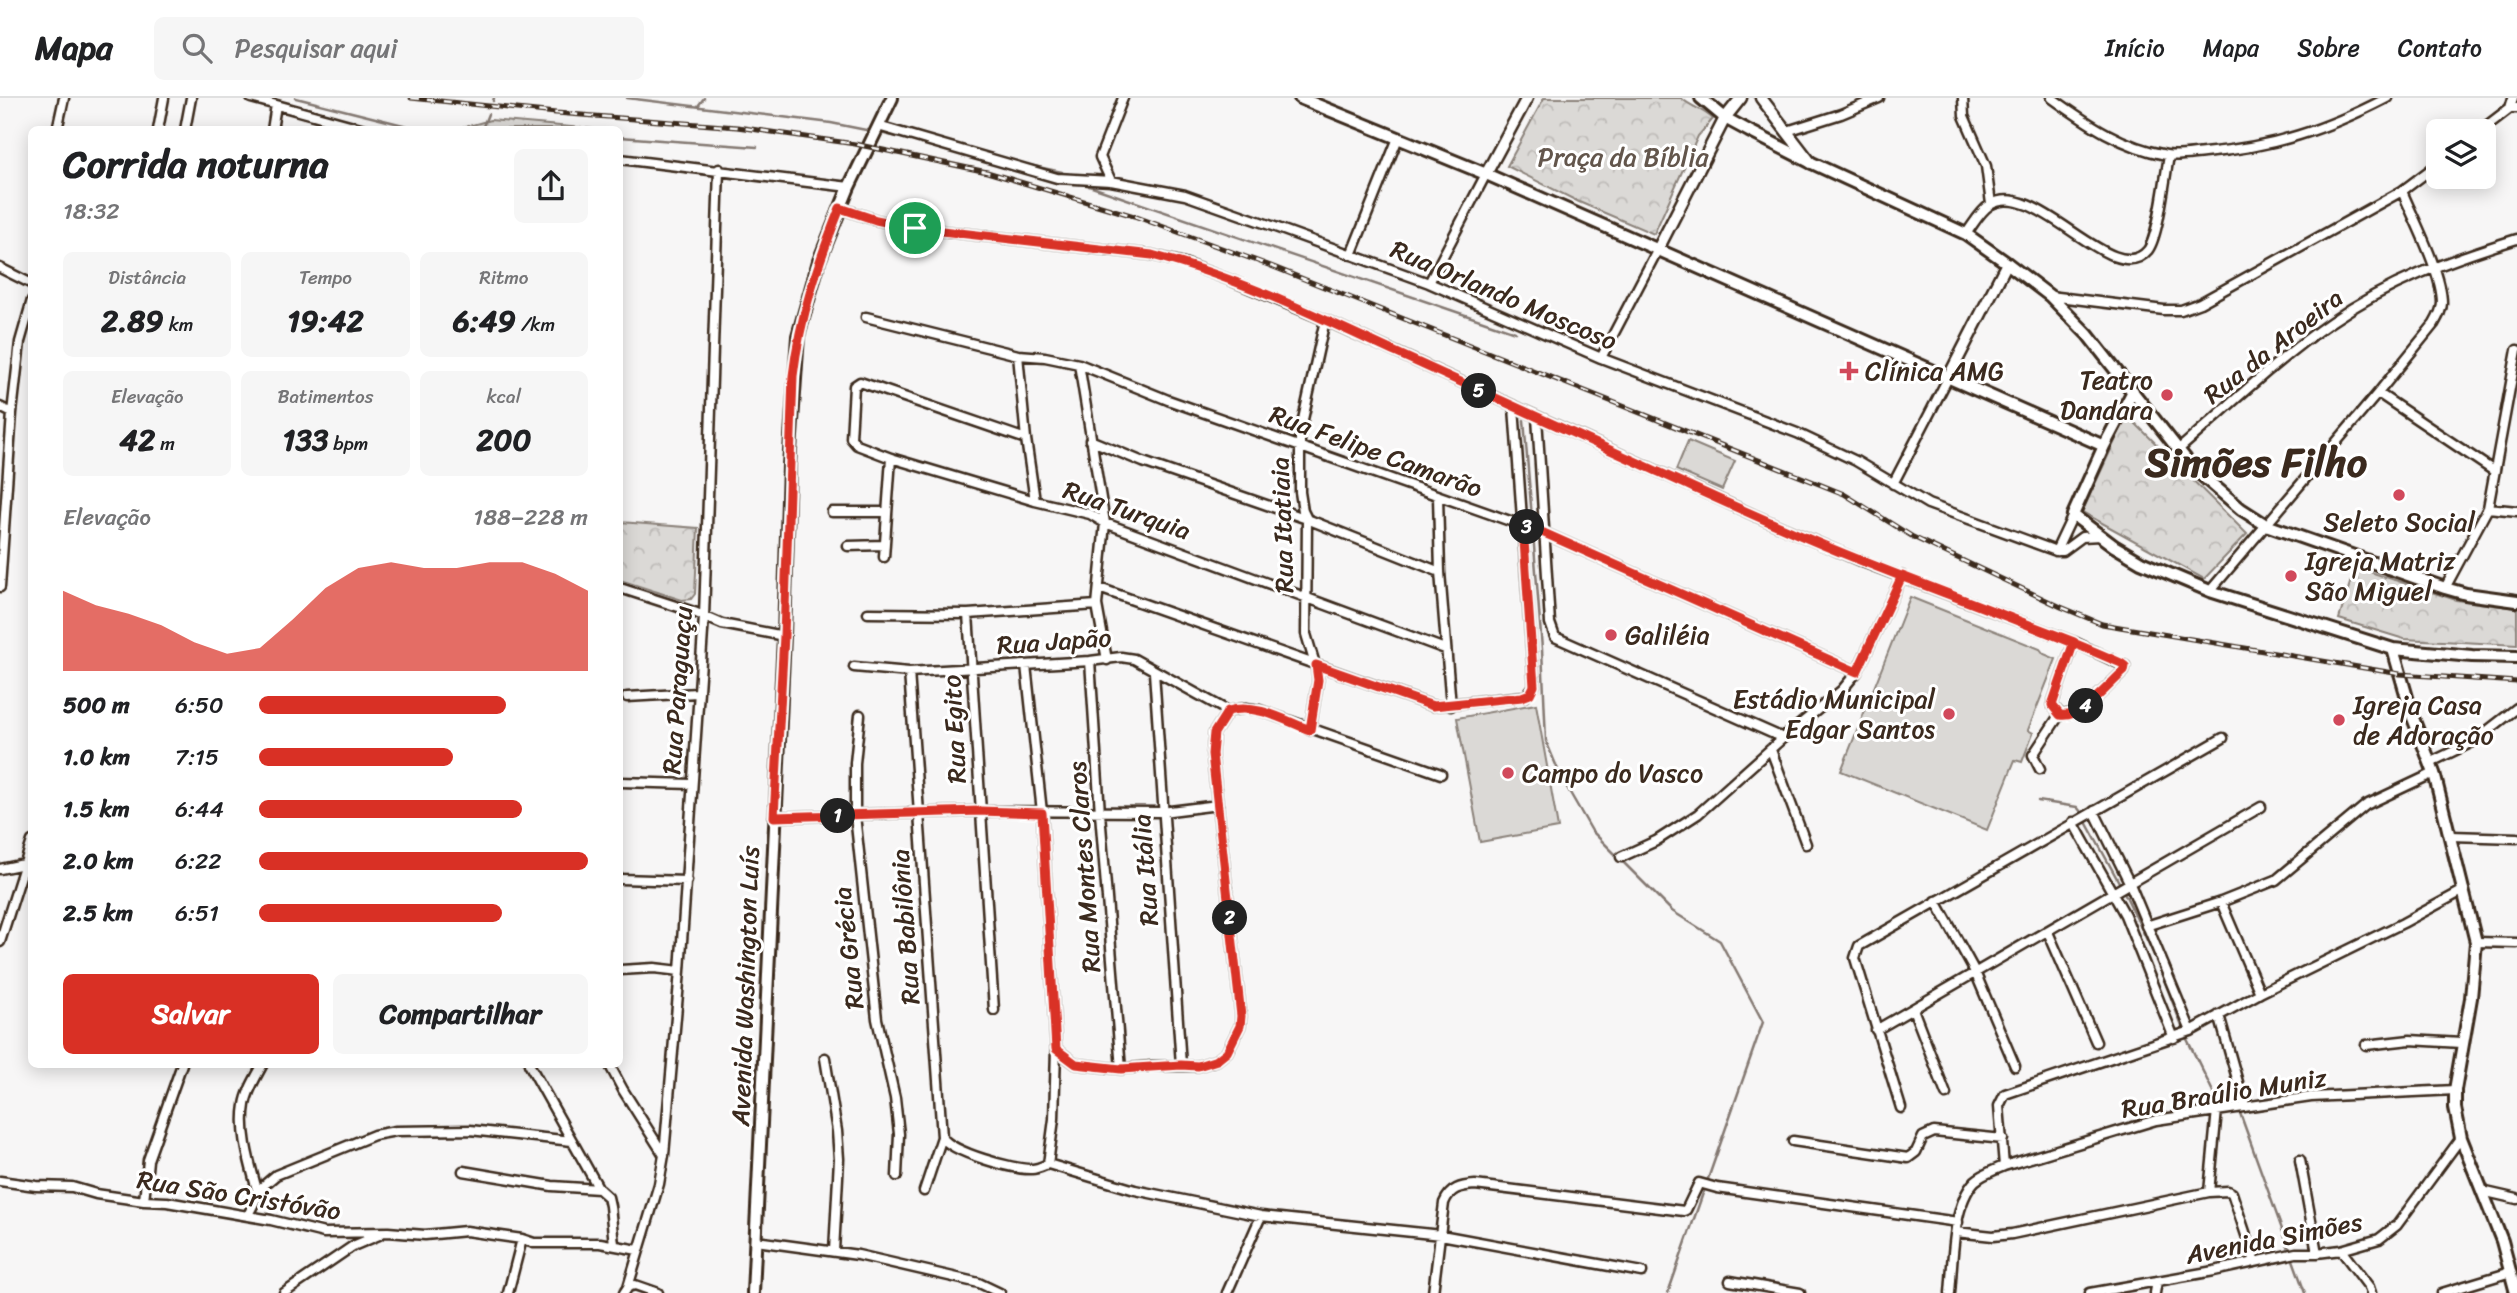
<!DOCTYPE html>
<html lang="pt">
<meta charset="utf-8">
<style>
body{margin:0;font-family:Sriracha,sans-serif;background:#f6f6f6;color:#202124;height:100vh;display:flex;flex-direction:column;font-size:26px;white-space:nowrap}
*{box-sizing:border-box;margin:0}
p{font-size:23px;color:#757577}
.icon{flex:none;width:38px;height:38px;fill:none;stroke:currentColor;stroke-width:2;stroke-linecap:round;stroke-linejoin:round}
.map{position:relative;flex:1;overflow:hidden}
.sheet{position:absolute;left:28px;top:28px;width:595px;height:942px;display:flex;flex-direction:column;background:#fff;border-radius:10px;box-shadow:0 4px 18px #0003}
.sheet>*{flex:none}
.tools{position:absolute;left:2426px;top:21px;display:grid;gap:14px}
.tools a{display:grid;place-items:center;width:70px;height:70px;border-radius:10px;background:#fff;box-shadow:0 4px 18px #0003;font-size:35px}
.pin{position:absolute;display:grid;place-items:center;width:60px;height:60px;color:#fff;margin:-30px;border:4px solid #fff;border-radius:50%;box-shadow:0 2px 7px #0007}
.km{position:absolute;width:35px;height:35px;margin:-18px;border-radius:50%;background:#222;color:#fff;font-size:19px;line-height:35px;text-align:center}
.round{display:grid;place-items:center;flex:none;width:74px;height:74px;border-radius:10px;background:#f6f6f6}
.headline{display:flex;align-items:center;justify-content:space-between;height:119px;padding:0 35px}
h1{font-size:38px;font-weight:700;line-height:52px}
.stats{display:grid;grid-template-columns:repeat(3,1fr);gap:10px;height:119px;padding:7px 35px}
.stats div{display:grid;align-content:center;border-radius:10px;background:#f6f6f6;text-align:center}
.stats b{font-size:30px;font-weight:700}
.stats small{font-size:19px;font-weight:400}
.stats p{font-size:19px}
.chart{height:196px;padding:14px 35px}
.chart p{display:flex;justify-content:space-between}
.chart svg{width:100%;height:126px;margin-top:7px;fill:#d93025;opacity:.7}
.button{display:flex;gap:14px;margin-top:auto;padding:14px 35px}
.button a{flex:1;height:80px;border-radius:10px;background:#d93025;color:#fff;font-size:28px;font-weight:700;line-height:80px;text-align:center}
.button a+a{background:#f6f6f6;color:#202124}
ul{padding:0 35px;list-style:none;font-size:23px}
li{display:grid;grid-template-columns:112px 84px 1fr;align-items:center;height:52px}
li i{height:18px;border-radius:9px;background:#d93025}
header{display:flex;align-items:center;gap:42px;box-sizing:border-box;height:98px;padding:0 35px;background:#fff;border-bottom:2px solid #e0e0e0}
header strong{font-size:33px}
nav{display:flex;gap:38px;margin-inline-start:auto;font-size:24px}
.search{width:490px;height:63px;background:#f6f6f6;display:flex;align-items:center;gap:18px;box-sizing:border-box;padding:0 24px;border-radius:10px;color:#757577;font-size:26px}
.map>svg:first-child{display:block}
.grass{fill:#dbd9d6;stroke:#8b827a;stroke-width:2}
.park{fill:url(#park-crowns);stroke:#8b827a;stroke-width:2}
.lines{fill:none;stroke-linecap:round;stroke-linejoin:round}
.stream{stroke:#847972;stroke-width:2.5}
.minor-casing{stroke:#3b2a1e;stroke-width:13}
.tertiary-casing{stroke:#3b2a1e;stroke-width:15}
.secondary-casing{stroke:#3b2a1e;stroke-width:16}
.minor{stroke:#fff;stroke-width:8}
.tertiary{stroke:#fff;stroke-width:10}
.secondary{stroke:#fff;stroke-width:10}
.rail-casing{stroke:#3b2a1e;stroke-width:5}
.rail{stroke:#fff;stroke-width:2.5;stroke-dasharray:8;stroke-linecap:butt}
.route-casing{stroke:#fff;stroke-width:14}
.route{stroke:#d93025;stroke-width:9}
.poi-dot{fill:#d1495b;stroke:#fff;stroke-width:2.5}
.labels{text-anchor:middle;stroke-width:6;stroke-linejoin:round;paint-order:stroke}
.park-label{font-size:26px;fill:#63564c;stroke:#fff}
.street-label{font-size:26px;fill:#3b2a1e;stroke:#fff}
.poi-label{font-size:26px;fill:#3b2a1e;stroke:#fff;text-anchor:start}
.town-label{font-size:40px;font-weight:bold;fill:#3b2a1e;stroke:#fff}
</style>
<header>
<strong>Mapa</strong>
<div class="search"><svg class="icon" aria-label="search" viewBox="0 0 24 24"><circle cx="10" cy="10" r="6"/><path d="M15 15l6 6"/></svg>Pesquisar aqui</div>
<nav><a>Início</a><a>Mapa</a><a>Sobre</a><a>Contato</a></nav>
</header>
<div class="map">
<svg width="2517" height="1195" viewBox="0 0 2517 1195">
<defs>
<pattern id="park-crowns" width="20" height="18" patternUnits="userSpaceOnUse" patternTransform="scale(1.75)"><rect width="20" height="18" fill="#dbd9d6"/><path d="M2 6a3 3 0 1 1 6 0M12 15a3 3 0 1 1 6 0" fill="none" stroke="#bdbab7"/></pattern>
</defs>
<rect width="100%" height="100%" fill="#f7f6f6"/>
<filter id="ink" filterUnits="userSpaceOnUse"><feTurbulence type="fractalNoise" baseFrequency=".0143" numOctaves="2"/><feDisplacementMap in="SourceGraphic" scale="14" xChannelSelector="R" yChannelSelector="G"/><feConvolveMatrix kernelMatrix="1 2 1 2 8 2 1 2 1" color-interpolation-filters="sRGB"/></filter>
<g filter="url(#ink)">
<path class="grass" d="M1688 343 1735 363 1722 392 1676 372Z
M1910 499 2040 551 2044 556 2056 561 2028 632 2033 635 2022 664 2015 662 1987 732 1841 673Z
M1536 606 1558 730 1480 744 1457 620Z"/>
<path class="park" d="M1544 0H1681C1691 9 1703 11 1713 21L1698 38 1654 136 1579 104 1507 68Z
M490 22 594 31H458Z
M2127 317 2247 436 2204 481 2082 414Z
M620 424 698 430 695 496 691 501 682 502 620 482Z
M2355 469 2456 502 2517 510V547L2404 541 2339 521Z"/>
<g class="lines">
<path class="stream" d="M296 0 423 32
M627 0 831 25 871 33
M493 3 494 0
M698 8 704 0
M482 31 496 32
M478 32 482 31 488 16
M880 35 915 43
M620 39 757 49
M1014 64 1062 74
M1089 88 1515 234
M1524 322 1532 420
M1533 435 1542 551 1546 643 1561 679 1592 733 1672 813 1720 843 1763 924 1668 1195
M2038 703 2077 709 2081 714
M2085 722 2120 786
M2124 794 2156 861 2183 931
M2186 939 2219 1006
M2240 1015 2305 1195"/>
<defs>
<path id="minor" d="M251 0 368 32
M1963 0 1964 18 1986 68 1991 106
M2052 0C2088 26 2122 49 2166 57 2178 59 2192 56 2204 55 2274 49 2325 32 2387 0
M2510 10 2513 0
M878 28 1057 80 1111 83 1185 97 1275 129 1429 185 1601 260 1797 335 1856 363 1928 406 2056 453
M57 32 64 0
M158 32 164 0
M185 32 191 0
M272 32 276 7
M1787 33 1841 16 1879 0
M2480 33 2510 10H2517
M620 61 849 89
M1111 83 1100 59 1123 0
M840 110 876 122 915 130 1152 157 1184 165 1230 182 1325 222 1756 418 1865 465 2074 544 2125 568 2124 573C2108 587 2081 621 2060 616
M1966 136C1973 127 1980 113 1990 107 2036 78 2114 194 2148 152 2159 137 2165 78 2169 58
M1351 157 1398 40
M0 170 32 186
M1429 185 1486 76
M2050 198 2164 212H2181L2200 205 2402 93 2438 66
M866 219 1018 257 1045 259 1079 266 1168 302 1544 435 1857 574
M1018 257 1026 341 1035 403
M1601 260 1657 153
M1079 266 1105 425 1097 507 1107 562
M2378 295 2494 373
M0 309 12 315
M1537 319 1550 525 1555 539 1783 640
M1026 341 860 284 854 288 851 340 857 347 891 360 1035 403 1090 416 1105 425 1445 551
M1090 342 1143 364 1307 421 1440 474
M2178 352C2228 309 2277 261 2331 224 2388 184 2452 161 2517 141
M1893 386 1948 280
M1438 398 1440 474 1451 608
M2488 410 2517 413
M832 414H886
M848 448 884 447
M2056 453H2063L2082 439 2100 438
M2056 453 2073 417
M884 459 891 360
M0 489 12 315 20 244 32 202
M620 490 694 514 722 526 784 538
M1099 490 1433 608 1526 598 1534 588 1514 309
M2445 490 2488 410 2517 252
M2210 493 2378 295 2434 226C2438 219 2442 212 2442 205 2442 175 2414 122 2402 93
M868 515 968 516 1097 507
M968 516 994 912
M1090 563 1100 715 1121 971
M1026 567 1042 714 1056 951 1054 1021 1048 1066
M854 569 909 574 1090 563 1121 559 1134 561 1228 613 1246 610 1259 612 1441 676
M909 574 942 1039 924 1093
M1154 574 1181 967
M627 599 697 595
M2060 616 2052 607 2074 544
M860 617 855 665V717L877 921 895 1000 899 1036 897 1078
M1310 632 1318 582 1317 573 1306 536 1307 421 1303 413 1300 394V335L1325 222
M1771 652 1806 746
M2431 664 2473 644 2517 610
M2040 671 2033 657 2060 616
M620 684 692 686
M2094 713 2130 786 2191 933
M774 719 980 713 1162 714 1218 707
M2073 724 2125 817 2174 940
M2451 738 2517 740
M1621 759 1656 743 1698 716 1783 640 1842 592 1857 574 1902 478
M0 771 24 766
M620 781 687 783
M1936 803 1975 874 2015 968
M2221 804 2260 895
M2146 828 2221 804 2276 782 2366 707 2434 675
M2048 834 2096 944
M0 844 32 743
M2476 844 2517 845
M620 872 654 870 680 873
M1913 911 1946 996
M2219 917 2245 1009
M1876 932 2261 709
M2366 947 2410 942 2461 945
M1056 951 1076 966 1121 971 1152 968H1198L1217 962 1227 954 1240 928 1241 918 1212 656 1214 635 1228 613
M825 960 837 1033 839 1061 834 1153
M529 966 599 1091 608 1099 610 1108 614 1146
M609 966 623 992 664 1057
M1901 1010 1855 860 1859 848 2223 640
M942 1039C951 1054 1014 1072 1032 1071 1037 1071 1043 1068 1048 1066
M1793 1043 1908 1060 1916 1054 1923 1039 1934 1034 2003 1041
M2300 1062 2317 1155
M1048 1066 1135 1092 1261 1118 1441 1137 1642 1174
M2004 1068 1999 1008 2005 996 2191 933 2260 895 2403 825 2464 792
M463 1073 552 1088 599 1091
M0 1083 36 1088 72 1089 96 1096 144 1103 167 1104 271 1122 324 1135 388 1134 425 1137 466 1133 522 1141 534 1145H600L638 1152
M2482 1093 2517 1101
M2209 1094 2228 1093 2232 1095 2255 1164
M258 1096C251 1069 240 1036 245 1007 247 993 256 979 263 966
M144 1103 148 1062 182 966
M248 1117 263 1088 276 1077 374 1037 396 1033 470 1032 572 1043
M1956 1134 1993 1138 2012 1136 2209 1094 2217 1012
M756 1143 858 1157 979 1185 1000 1195
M2341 1152 2369 1189 2371 1195
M1730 1183 1800 1195
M628 1189 635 1187 658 1195
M284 1195 353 1148 379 1137
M508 1195 522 1141
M624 1195 628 1189 659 1086 664 1057 680 873 704 519 719 71
M1227 1195 1261 1118
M1433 1195 1444 1105C1450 1090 1461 1088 1475 1087L1684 1113 1686 1112 1699 1085 1717 1090 1958 1124
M1950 1195C1953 1164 1952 1107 1975 1083 1983 1076 1995 1072 2004 1068L2156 1022 2311 999 2455 992
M2090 1195 2214 1173 2296 1155H2317L2341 1152 2379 1141 2397 1127 2461 1040
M2155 1195 2157 1183
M2442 1195 2511 1174"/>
<path id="tertiary" d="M1761 0 1811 65
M1486 76 1527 0
M1657 153 1725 20 1741 0
M1948 280 2007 165"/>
<path id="secondary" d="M1300 0 1486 76 2104 348
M1701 0 1725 20 1749 33 1812 65 1966 136 2007 165 2050 198 2088 237 2192 369 2241 411 2266 427 2445 490 2466 496 2517 503
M2133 293 2104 348 2073 417 2114 448 2141 464 2210 493 2393 551 2472 558 2517 559
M2393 551 2413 620 2434 675 2476 844 2471 900 2455 992V1010L2461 1040 2502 1143 2516 1195
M753 1195 784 538 789 367 798 238 819 163 849 89 892 0"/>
</defs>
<use href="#minor" class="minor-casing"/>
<use href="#tertiary" class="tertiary-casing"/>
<use href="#secondary" class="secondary-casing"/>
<use href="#minor" class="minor"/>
<use href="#tertiary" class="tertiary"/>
<use href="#secondary" class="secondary"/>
<defs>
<path id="rail" d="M411 0 556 15 737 29 855 46 987 74 1134 118 1271 168 1844 396 1913 439 2061 509 2102 526 2400 576 2517 584"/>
</defs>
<use href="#rail" class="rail-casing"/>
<use href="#rail" class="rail"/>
</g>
</g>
<g class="lines" filter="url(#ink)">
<defs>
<path id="route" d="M915 130 876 122 840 110C818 165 800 218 793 278L784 538 774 719 980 713 1042 715 1056 951 1076 966 1121 971 1181 967 1198 968 1217 962 1227 954 1240 928 1241 918 1212 656 1214 635 1228 613C1256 605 1284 622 1310 632L1318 582 1316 567 1433 608 1522 599 1530 596 1534 588 1523 428 1544 435 1857 574 1902 478 2074 544 2052 607 2060 617C2081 621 2108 587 2124 573L2125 568 2121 565C2037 528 1950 498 1865 464 1793 436 1723 403 1652 371 1567 332 1482 294 1397 255 1317 218 1237 179 1152 157L915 130"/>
</defs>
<use href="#route" class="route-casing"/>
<use href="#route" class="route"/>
</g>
<g class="poi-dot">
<path d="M1845.5 262.5h7v7h7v7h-7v7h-7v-7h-7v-7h7z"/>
<circle cx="2167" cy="297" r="7"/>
<circle cx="2399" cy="397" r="7"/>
<circle cx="2291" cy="478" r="7"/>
<circle cx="1611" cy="537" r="7"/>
<circle cx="1949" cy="616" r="7"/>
<circle cx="2339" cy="622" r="7"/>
<circle cx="1508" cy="675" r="7"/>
</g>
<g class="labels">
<g class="park-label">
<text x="1623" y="68">Praça da Bíblia</text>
</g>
<g class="street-label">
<text transform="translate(1504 197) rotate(23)" y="9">Rua Orlando Moscoso</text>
<text transform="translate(2273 248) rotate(-38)" y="9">Rua da Aroeira</text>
<text transform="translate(1376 353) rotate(20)" y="9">Rua Felipe Camarão</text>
<text transform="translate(1127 412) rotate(19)" y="9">Rua Turquia</text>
<text transform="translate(1282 427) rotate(-92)" y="9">Rua Itatiaia</text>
<text transform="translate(1054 543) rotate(-4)" y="9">Rua Japão</text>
<text transform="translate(677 592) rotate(-86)" y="9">Rua Paraguaçu</text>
<text transform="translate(954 631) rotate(-93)" y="9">Rua Egito</text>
<text transform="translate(1084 769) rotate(-94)" y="9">Rua Montes Claros</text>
<text transform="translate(1145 772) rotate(-94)" y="9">Rua Itália</text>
<text transform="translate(905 829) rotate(-94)" y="9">Rua Babilônia</text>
<text transform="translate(848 850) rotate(-96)" y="9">Rua Grécia</text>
<text transform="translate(745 888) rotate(-88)" y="9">Avenida Washington Luís</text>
<text transform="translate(2224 995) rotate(-9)" y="9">Rua Braúlio Muniz</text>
<text transform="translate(239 1097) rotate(9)" y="9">Rua São Cristóvão</text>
<text transform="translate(2274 1140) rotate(-11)" y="9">Avenida Simões</text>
</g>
<g class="poi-label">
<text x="1865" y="282">Clínica AMG</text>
<text x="2153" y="291" text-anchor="end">Teatro<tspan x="2153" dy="30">Dandara</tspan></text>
<text x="2399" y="433" text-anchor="middle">Seleto Social</text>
<text x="2305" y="472">Igreja Matriz<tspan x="2305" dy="30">São Miguel</tspan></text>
<text x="1625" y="546">Galiléia</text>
<text x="1935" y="610" text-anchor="end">Estádio Municipal<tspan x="1935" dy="30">Edgar Santos</tspan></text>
<text x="2353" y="616">Igreja Casa<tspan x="2353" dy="30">de Adoração</tspan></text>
<text x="1522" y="684">Campo do Vasco</text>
</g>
<g class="town-label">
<text x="2256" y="378">Simões Filho</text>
</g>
</g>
</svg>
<div class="tools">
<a><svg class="icon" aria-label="layers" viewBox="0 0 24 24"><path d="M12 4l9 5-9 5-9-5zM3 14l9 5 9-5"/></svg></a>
</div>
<div class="pin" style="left:915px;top:130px;background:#1e9e55"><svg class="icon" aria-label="arrive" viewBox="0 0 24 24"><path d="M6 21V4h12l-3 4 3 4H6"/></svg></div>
<b class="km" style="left:838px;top:718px">1</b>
<b class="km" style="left:1230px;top:820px">2</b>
<b class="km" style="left:1527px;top:429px">3</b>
<b class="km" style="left:2086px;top:608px">4</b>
<b class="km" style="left:1479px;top:293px">5</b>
<section class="sheet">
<div class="headline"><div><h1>Corrida noturna</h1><p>18:32</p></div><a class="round"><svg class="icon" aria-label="share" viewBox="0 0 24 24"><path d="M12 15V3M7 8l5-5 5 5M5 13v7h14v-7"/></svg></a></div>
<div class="stats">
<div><p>Distância</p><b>2.89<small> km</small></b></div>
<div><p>Tempo</p><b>19:42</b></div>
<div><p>Ritmo</p><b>6:49<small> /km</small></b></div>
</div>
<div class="stats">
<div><p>Elevação</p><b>42<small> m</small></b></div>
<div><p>Batimentos</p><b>133<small> bpm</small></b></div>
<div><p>kcal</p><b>200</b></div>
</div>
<div class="chart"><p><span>Elevação</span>188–228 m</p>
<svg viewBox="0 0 160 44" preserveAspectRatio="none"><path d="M0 44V16L10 21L20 24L30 28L40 34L50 38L60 36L70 26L80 15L90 8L100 6L110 8L120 8L130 6L140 6L150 10L160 16V44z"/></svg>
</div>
<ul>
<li><b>500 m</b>6:50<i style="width:75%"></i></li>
<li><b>1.0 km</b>7:15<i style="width:59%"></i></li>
<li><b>1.5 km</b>6:44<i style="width:80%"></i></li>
<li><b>2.0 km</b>6:22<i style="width:100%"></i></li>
<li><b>2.5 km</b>6:51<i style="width:74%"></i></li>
</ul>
<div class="button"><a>Salvar</a><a>Compartilhar</a></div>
</section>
</div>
